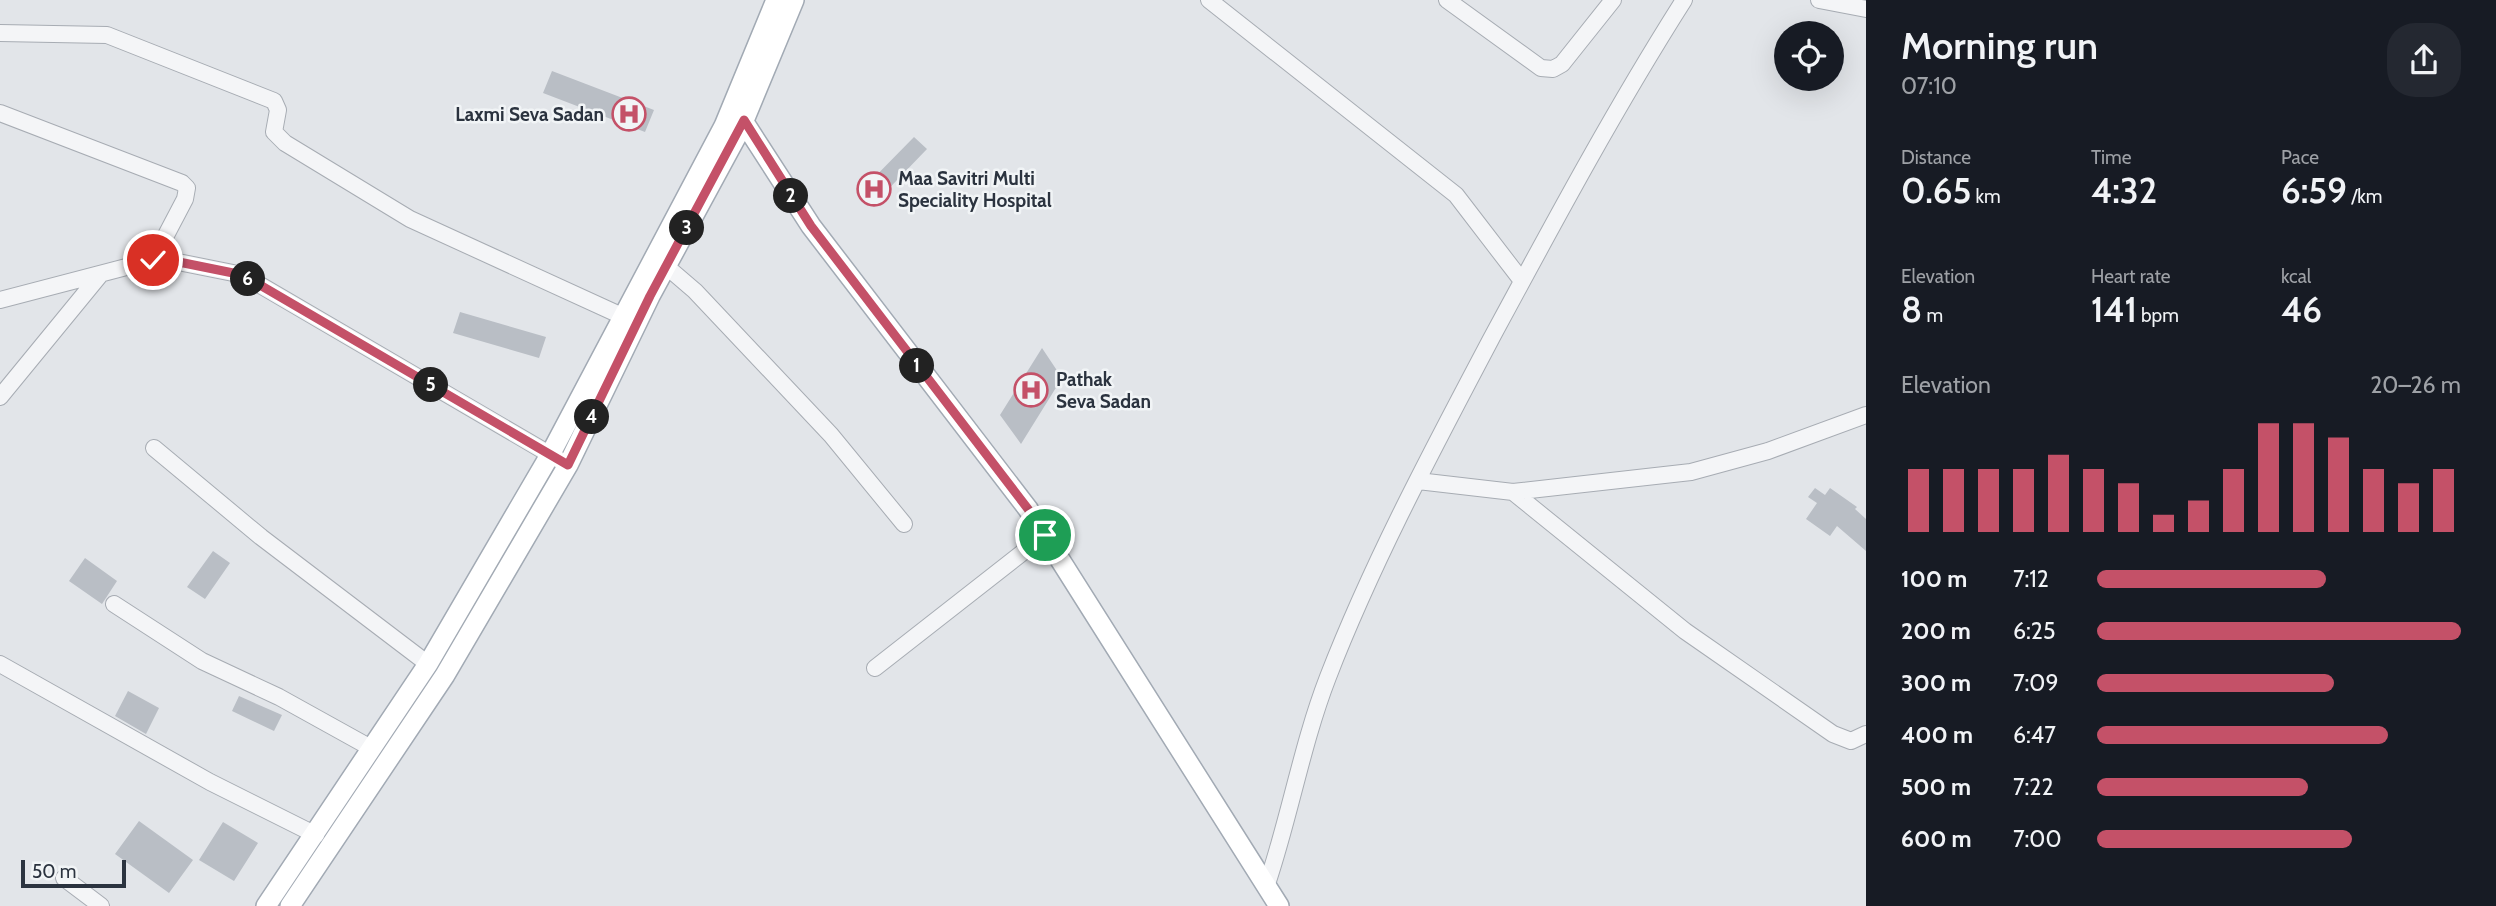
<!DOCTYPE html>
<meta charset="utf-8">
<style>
body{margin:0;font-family:Cabin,sans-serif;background:#242831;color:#f1f3f6;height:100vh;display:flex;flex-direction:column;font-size:26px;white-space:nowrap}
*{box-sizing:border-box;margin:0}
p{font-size:23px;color:#9ea1a6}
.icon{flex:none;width:38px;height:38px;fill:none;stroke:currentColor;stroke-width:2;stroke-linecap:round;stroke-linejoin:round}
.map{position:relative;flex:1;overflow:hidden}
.side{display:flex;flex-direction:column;background:#171b24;width:630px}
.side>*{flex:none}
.buttons{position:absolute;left:1774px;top:21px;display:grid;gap:14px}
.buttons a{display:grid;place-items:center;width:70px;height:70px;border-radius:50%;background:#171b24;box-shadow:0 7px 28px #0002;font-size:35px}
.scale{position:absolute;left:21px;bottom:18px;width:105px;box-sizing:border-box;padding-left:7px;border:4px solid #2b333f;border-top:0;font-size:19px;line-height:24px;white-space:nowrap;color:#2b333f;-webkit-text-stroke:5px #f1f4f6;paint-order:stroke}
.pin{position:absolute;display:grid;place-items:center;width:60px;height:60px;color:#fff;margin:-30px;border:4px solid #fff;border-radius:50%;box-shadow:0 2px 7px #0007}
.km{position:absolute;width:35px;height:35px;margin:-18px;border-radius:50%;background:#222;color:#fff;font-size:19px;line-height:35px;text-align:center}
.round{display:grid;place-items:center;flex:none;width:74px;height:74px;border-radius:28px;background:#242831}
.headline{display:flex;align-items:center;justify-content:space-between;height:119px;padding:0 35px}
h1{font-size:38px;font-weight:600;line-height:52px}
.figures{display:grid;grid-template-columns:repeat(3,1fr);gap:10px;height:119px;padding:7px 35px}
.figures div{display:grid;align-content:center}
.figures b{font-size:35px;font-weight:600}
.figures small{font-size:19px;font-weight:400}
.figures p{font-size:19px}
.chart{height:196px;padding:14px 35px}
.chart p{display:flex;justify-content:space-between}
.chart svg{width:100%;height:126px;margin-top:7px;stroke:#c45168;stroke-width:6}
ul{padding:0 35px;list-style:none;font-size:23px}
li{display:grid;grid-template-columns:112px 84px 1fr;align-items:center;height:52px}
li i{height:18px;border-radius:9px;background:#c45168}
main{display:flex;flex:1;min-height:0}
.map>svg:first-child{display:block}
.building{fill:#b9bec5}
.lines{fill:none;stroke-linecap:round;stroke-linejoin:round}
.minor-casing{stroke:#a7acb3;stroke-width:18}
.major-casing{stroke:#a2aab4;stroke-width:22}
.minor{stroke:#f4f5f7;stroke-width:16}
.major{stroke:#fff;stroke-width:19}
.route-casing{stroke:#fff;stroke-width:14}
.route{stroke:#c45168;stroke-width:9}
.labels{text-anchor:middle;stroke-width:5;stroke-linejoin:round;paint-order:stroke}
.poi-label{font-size:19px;font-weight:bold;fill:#2b333f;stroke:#f1f4f6;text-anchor:start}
</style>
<main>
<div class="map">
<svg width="1866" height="906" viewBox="0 0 1866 906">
<rect width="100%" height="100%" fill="#e2e5e9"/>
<path class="building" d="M552 71 654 110 645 132 543 93Z
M914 137 927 149 872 206 858 194Z
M460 312 546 337 539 358 453 333Z
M1042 348 1062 378 1021 444 1000 415Z
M1815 488 1825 495 1830 488 1857 507 1855 509 1866 519V551L1837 526 1830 536 1806 519 1817 503 1808 497Z
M213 551 230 563 205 599 187 587Z
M85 558 117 581 102 604 69 581Z
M128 691 159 708 146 734 115 716Z
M239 696 282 715 274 731 232 711Z
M139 821 193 860 169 893 115 854Z
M223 822 258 843 234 881 199 860Z"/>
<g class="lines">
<defs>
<path id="minor" d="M1209 0 1456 195 1522 281
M1447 0 1541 68 1553 69 1562 64 1613 0
M1819 0 1866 9
M0 33 107 35 274 101 278 110 274 132 285 143 410 219 622 316
M0 113 182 183 187 188 185 199 153 260
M667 267 695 291 831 435 904 524
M0 300 153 260H168L243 275 568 465
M0 397 100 275
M154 448 261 537 428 664
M1418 481 1513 492 1691 472 1768 451 1866 415
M1513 492 1685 631 1833 734 1851 741 1866 734
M114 604 202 661 279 697 371 748
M0 664 210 782 316 835
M875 668 1045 535
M64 878 101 906
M1267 884C1290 816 1302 744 1328 677 1373 561 1433 449 1491 339 1553 224 1614 110 1684 0"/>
<path id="major" d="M738 113 811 226 1028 509 1279 906
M266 906 428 664 550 455 724 126 776 0
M290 906 445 675 568 465 650 296 740 130 794 0"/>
</defs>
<use href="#minor" class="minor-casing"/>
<use href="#major" class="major-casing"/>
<use href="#minor" class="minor"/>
<use href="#major" class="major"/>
</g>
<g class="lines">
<defs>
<path id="route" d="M153 260H169L243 275 568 465 650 296 744 120 811 226 1028 509 1045 535"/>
</defs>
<use href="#route" class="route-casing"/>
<use href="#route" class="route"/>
</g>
<defs>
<symbol id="hospital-ring" viewBox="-11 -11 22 22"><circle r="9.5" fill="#f1f4f6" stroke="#c45168" stroke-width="1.5"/><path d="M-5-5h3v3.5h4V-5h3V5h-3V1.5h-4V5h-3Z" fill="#c45168"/></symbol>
</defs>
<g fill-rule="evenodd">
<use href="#hospital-ring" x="610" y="95" width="38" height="38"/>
<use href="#hospital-ring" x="855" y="170" width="38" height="38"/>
<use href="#hospital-ring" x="1012" y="371" width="38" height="38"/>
</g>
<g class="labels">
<g class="poi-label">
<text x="604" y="121" text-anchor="end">Laxmi Seva Sadan</text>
<text x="898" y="185">Maa Savitri Multi<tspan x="898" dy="22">Speciality Hospital</tspan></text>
<text x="1056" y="386">Pathak<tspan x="1056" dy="22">Seva Sadan</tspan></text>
</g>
</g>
</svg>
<div class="buttons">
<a><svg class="icon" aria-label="locate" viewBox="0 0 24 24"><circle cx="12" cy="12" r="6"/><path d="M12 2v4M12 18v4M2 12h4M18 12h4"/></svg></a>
</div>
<div class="scale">50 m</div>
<div class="pin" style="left:1045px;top:535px;background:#1e9e55"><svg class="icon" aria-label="arrive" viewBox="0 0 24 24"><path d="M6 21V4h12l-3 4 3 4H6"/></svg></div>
<div class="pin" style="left:153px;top:260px;background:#d93025"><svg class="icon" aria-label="check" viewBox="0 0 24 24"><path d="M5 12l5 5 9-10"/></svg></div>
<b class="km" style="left:917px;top:366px">1</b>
<b class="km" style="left:791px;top:196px">2</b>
<b class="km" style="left:687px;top:228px">3</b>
<b class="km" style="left:592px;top:417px">4</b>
<b class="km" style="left:431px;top:385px">5</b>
<b class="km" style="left:248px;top:279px">6</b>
</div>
<section class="side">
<div class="headline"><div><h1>Morning run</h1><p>07:10</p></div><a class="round"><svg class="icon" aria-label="share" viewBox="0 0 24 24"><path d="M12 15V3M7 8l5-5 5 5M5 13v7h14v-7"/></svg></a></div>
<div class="figures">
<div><p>Distance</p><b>0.65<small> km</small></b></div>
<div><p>Time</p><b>4:32</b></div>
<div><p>Pace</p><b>6:59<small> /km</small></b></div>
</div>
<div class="figures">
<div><p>Elevation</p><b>8<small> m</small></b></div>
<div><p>Heart rate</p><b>141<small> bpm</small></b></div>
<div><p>kcal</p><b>46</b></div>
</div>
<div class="chart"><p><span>Elevation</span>20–26 m</p>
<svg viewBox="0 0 160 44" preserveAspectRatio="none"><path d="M5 44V22M15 44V22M25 44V22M35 44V22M45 44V17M55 44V22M65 44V27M75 44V38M85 44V33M95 44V22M105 44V6M115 44V6M125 44V11M135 44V22M145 44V27M155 44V22"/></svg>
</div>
<ul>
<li><b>100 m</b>7:12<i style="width:63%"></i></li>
<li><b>200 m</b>6:25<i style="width:100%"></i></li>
<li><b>300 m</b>7:09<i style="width:65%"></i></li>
<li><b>400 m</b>6:47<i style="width:80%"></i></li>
<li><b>500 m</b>7:22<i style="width:58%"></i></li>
<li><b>600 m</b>7:00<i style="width:70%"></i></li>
</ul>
</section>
</main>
